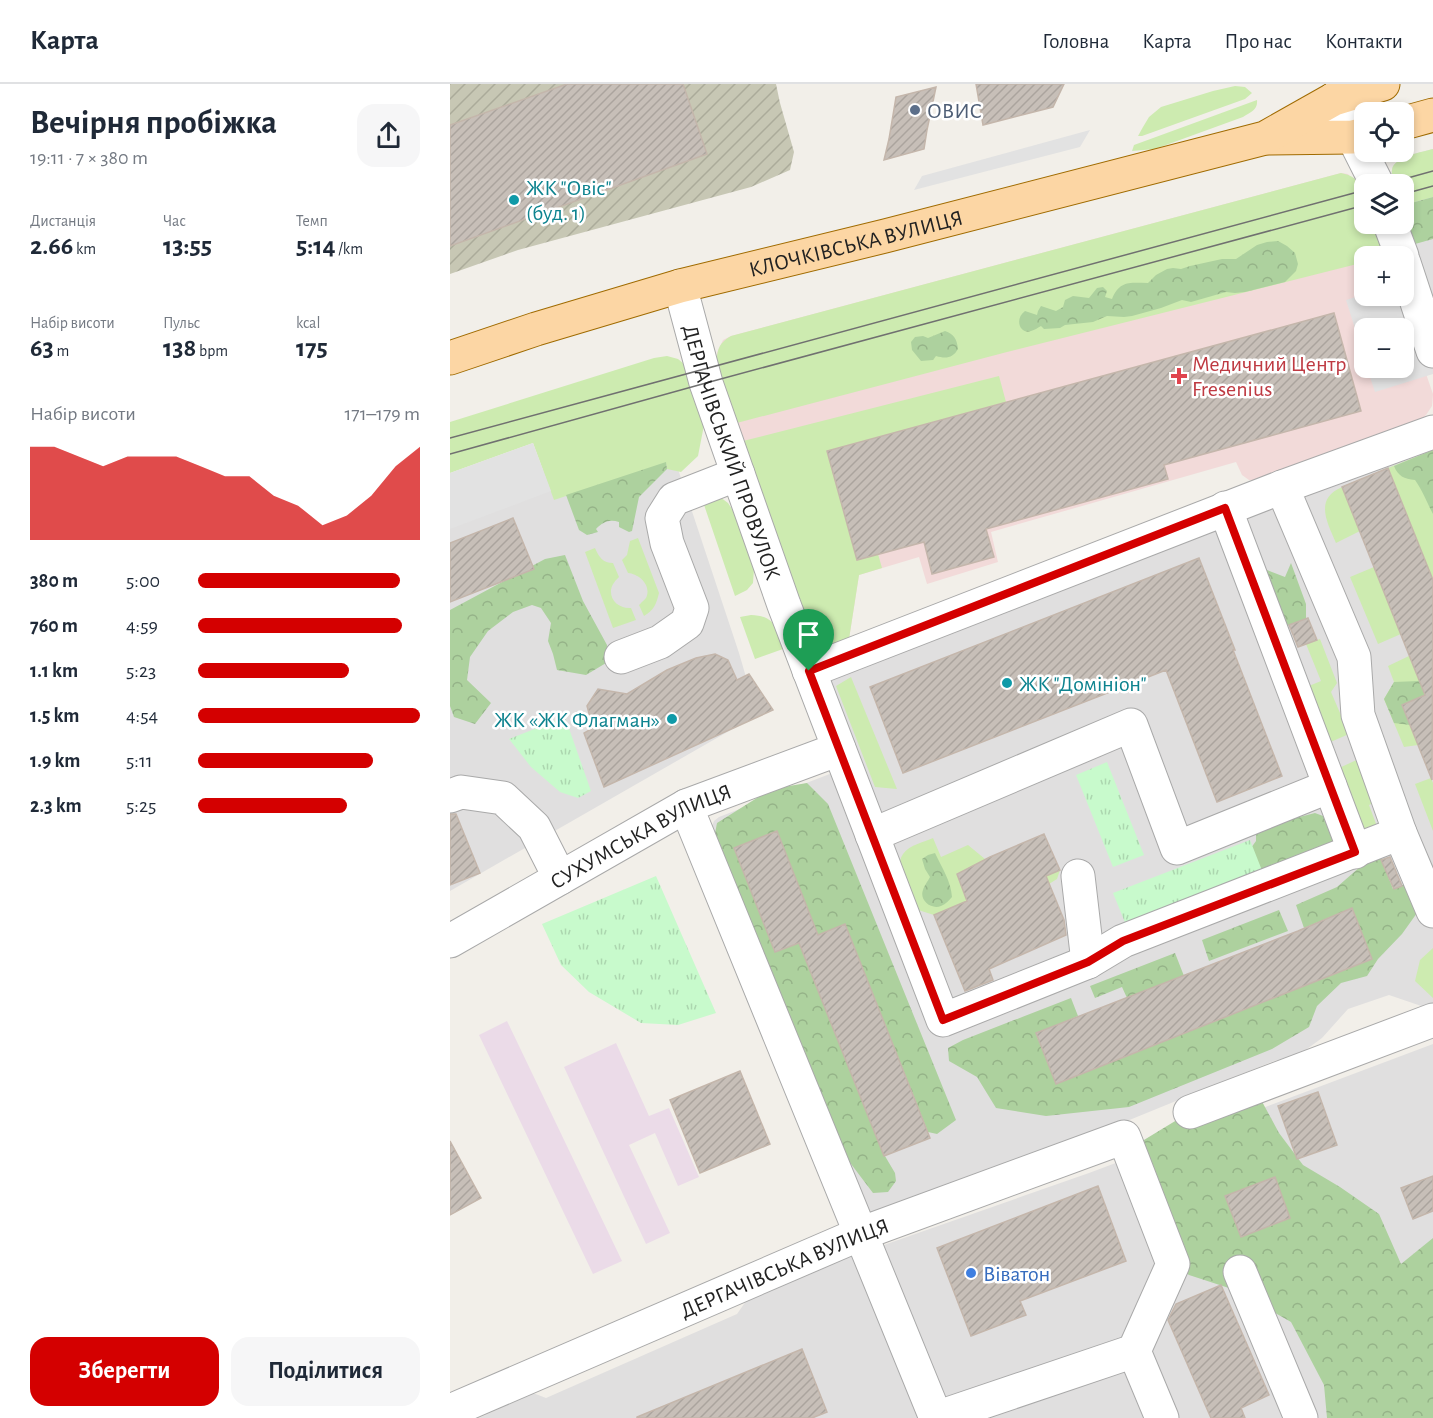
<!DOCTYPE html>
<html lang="uk">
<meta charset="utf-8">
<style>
body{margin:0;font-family:"Alegreya Sans",sans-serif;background:#f6f6f7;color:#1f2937;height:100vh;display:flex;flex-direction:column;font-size:22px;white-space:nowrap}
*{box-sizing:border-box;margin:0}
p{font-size:20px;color:#747a83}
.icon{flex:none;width:33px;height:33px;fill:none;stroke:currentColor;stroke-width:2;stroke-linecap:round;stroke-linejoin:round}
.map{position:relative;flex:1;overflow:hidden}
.sheet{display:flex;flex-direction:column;background:#fff;width:450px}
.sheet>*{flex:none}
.controls{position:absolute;left:904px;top:18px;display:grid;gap:12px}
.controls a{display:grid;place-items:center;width:60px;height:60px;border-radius:12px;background:#fff;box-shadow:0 3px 9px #0003;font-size:30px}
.pin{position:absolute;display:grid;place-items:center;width:51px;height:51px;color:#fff;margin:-62px -26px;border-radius:50% 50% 50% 0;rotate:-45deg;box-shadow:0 0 6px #0007}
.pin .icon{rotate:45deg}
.round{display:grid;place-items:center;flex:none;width:63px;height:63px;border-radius:18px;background:#f6f6f7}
.overview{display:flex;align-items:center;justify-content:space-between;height:102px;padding:0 30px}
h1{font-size:33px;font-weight:600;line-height:45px}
.figures{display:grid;grid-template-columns:repeat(3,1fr);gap:9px;height:102px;padding:6px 30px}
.figures div{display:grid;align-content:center}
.figures b{font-size:26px;font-weight:600}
.figures small{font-size:16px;font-weight:400}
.figures p{font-size:16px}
.chart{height:168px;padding:12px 30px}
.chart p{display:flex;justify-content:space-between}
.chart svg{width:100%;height:108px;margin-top:6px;fill:#d40000;opacity:.7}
.button{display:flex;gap:12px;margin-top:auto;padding:12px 30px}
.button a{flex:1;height:69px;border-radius:18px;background:#d40000;color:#fff;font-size:24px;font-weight:600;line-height:69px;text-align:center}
.button a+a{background:#f6f6f7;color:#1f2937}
ul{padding:0 30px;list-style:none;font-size:20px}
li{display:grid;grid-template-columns:96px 72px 1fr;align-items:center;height:45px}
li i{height:15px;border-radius:8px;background:#d40000}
header{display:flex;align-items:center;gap:36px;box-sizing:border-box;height:84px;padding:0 30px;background:#fff;border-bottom:2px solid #e0e1e3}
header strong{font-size:28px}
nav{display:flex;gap:33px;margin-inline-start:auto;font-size:21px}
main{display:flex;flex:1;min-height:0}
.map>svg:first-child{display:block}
.residential{fill:#e0dfdf}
.commercial{fill:#f2dad9;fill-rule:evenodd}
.industrial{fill:#ebdbe8}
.construction{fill:url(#construction-furrows)}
.grass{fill:#cdebb0}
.forest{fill:url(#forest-crowns)}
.park{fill:url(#park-tufts)}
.parking{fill:#e2e2e2}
.building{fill:url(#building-hatch);stroke:#c4b6ab;stroke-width:1.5}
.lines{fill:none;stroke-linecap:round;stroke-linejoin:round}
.minor-casing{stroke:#a9a9a9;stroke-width:35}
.major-casing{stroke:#a06b00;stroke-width:35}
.minor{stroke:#fff;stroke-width:33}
.major{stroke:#fcd6a4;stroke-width:33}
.tram{stroke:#707070;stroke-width:1.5}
.route-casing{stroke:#fff;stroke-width:12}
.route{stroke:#d40000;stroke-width:8}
.service-dot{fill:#5c6f8a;stroke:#fff;stroke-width:2}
.culture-dot{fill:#0f9aa8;stroke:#fff;stroke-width:2}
.health-dot{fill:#e0444e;stroke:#fff;stroke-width:2}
.shop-dot{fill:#3f7fe0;stroke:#fff;stroke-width:2}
.labels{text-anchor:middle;stroke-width:5;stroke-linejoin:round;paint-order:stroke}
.service-label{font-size:22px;fill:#4e5e75;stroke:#fff;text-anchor:start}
.culture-label{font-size:22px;fill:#0d838f;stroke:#fff;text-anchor:start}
.street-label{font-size:22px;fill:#222;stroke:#fff}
.health-label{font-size:22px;fill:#be3a42;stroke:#fff;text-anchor:start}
.shop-label{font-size:22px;fill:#366cbe;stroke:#fff;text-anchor:start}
</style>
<header>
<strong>Карта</strong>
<nav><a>Головна</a><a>Карта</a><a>Про нас</a><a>Контакти</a></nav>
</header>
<main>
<section class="sheet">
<div class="overview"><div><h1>Вечірня пробіжка</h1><p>19:11 · 7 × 380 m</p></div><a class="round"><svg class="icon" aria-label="share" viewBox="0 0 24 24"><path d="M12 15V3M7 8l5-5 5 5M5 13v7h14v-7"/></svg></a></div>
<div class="figures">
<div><p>Дистанція</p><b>2.66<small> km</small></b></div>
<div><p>Час</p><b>13:55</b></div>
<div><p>Темп</p><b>5:14<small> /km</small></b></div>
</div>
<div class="figures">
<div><p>Набір висоти</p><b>63<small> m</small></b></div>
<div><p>Пульс</p><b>138<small> bpm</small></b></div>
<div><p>kcal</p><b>175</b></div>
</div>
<div class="chart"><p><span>Набір висоти</span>171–179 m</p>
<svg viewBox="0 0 160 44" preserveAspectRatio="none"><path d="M0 44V6L10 6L20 10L30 14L40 10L50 10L60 10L70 14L80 18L90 18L100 26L110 30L120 38L130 34L140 26L150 14L160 6V44z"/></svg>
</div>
<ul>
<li><b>380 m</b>5:00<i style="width:91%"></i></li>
<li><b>760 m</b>4:59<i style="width:92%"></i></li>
<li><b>1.1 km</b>5:23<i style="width:68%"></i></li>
<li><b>1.5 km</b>4:54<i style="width:100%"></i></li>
<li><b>1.9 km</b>5:11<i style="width:79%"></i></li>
<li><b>2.3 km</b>5:25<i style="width:67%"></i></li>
</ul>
<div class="button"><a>Зберегти</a><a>Поділитися</a></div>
</section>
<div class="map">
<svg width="983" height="1334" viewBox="0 0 983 1334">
<defs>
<pattern id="construction-furrows" width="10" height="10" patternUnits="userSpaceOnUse" patternTransform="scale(1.5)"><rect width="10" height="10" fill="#c7c7b4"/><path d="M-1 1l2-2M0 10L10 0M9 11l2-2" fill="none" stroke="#abab9a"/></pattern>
<pattern id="forest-crowns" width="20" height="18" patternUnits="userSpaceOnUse" patternTransform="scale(1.5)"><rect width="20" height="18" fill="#add19e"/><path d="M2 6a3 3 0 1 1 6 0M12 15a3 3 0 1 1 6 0" fill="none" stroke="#95b388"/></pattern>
<pattern id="park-tufts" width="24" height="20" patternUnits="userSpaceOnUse" patternTransform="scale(1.5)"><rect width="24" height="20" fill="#c8facc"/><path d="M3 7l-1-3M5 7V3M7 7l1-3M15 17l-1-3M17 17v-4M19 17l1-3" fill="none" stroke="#acd6af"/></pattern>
<pattern id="building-hatch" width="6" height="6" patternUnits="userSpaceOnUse" patternTransform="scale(1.5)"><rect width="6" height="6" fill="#c7bfb8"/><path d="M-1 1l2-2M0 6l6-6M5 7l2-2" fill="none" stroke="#aba49e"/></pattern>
</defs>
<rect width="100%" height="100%" fill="#f2efe9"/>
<path class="residential" d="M983 65V231L954 140V100H941L940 98 943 82 949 76 956 72Z
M215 346 289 569 307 631 0 807V418Z
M983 360V926L939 911 898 925 872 954 850 970 824 977 584 1075 418 1134 262 742 264 737 269 733 408 679 380 596Z
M983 960V1334H29L83 1309 96 1314 287 1230 301 1210 371 1183 639 1089Z"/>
<path class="commercial" d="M891 89 898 90 915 112V212H949L983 310 982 322 976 331 965 342 808 396H799L792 391 786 378 541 448 548 478 477 500 469 473 409 491 399 555 373 563 283 340 267 269 273 256 281 252ZM915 244H954V284H915Z"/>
<path class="industrial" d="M57 937 172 1177 143 1190 29 951Z
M166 959 199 1032 219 1024 249 1093 228 1102 205 1049 179 1061 220 1149 196 1160 114 983Z"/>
<path class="construction" d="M0 0H326L330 19 344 68 340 86 301 103 68 166 0 190Z"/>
<path class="grass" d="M785 2 795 3 802 9 795 15 692 52H688L693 43 699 33 711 23 763 7Z
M807 16C808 26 801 28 793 33L705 65 682 67 684 61Z
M983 65V113L954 121V100H945C944 96 941 91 942 86 943 73 972 68 983 65Z
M891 89C918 94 915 118 915 140H925L935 172H915V178L557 268 283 340C280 329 277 318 274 307 269 288 258 264 281 252Z
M217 272 228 275 239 284 254 341 248 372 231 388 217 385 216 379 104 416 83 359 0 389V338L204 274Z
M549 292 556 318 377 367 407 476 428 470 432 484 409 491 399 555C387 560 378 565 365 560L289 358Z
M983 366V496L938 384Z
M892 403 910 447 886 459C877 438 864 415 892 403Z
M251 412 270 413 278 419 284 428 304 485 303 499 297 506 285 512Z
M188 454 209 509C206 521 204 526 194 532L189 521C190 520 195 515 196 514 202 501 189 490 178 489L172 476 177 471 180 457Z
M145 464C149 473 153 479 163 479L169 493C166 496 162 500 161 506 160 517 170 525 181 524L186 536 163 544 135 468Z
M924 483 951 550 928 560 900 493Z
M301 531C326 532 326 544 333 565L305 575 290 533Z
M870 555 887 599 881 608 899 650 876 660 854 604 871 597 856 560Z
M959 572 975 611 952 621 968 661 954 663 934 615 944 598 938 582Z
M401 593 447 705 425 703 386 602Z
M913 673 930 716 919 721 928 745 913 751 887 685Z
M981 694 983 699V747L965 700Z
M483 754 491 773 518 761 535 775 551 811 610 786 607 795 599 800 550 821 571 870 554 867 523 782 507 790 517 817 484 831 465 825C459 810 442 786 453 770 459 761 474 758 483 754Z
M983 864V914L965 897 970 876Z"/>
<path class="forest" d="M983 113V155L965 160 954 128V121Z
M828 157 837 162 845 169 848 180 846 187 835 198 795 208 785 209 776 208 741 218 732 216 711 224 682 232 674 233 657 232 643 238 615 241 610 244 594 245 591 242C587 244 585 246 581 247 570 251 564 235 575 227L587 231 588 227 591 222 606 227 613 223 615 216 623 212 639 214 647 204 653 203 657 207 655 213 662 215C670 196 680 199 698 199L706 191 717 185 723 184 731 185 740 182 772 175H786L807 161 817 158Z
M495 247C504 250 507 255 508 265 503 274 496 275 486 272L483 276 471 277 462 266 461 258 465 253 473 252 478 254Z
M983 366V430C977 419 973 407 965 396 954 395 948 392 944 382Z
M216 378 217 385 189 413 182 447 179 448 169 443V438C159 435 153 438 146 445L148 448 137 451 129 446 116 411Z
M115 471 133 517 157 561 156 579 136 591 107 586 103 570 98 557 101 539 91 524 82 521 63 528 38 547 20 573 17 596 41 619 25 640 4 633 0 622V526L95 475Z
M841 479 856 520V535L834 543 812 484 835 493Z
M969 597 975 611 952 621 960 641 944 639 934 615 944 598Z
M357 699 378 720 506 1036 487 1050 478 1048 395 840 368 851 327 747 284 764 325 868 349 859 432 1067 445 1089 446 1097 438 1108 423 1109 398 1076 262 765 267 739 321 705Z
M865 729 881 735 887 754 880 767 682 840 788 782 806 757V744Z
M485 769C492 784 501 797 502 813 499 816 496 820 491 822 481 826 469 816 473 806 474 802 478 797 480 793L475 785 472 775 478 771Z
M930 772 943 805 965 796 972 822 952 850 928 875 917 892 891 899 867 922 859 943 822 965 679 1023 596 1032 546 1024 527 993 499 977 498 964 513 956 621 914 628 932 586 950 606 1000 922 875 902 824 854 844 846 821 887 803 919 775Z
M829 826 838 847 759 877 752 856Z
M725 869 734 892 677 914 672 903 645 914 640 902Z
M809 1012 829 1049 853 1081 890 1103 929 1130 951 1180 983 1154V1334H877L874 1301 841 1238 785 1206 739 1191 708 1168 689 1059 740 1028Z"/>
<path class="park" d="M115 633 141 707 128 714 110 708 81 683 59 655Z
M657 678 694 771 663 783 626 691Z
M800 756 813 789 676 841 663 809Z
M206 792 266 929 228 941 191 939 139 908 111 881 92 840Z"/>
<path class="parking" d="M640 46 630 63 464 106 472 92Z
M915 210V212H954L983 267V290L925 308 917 284H954V244H915V276L896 216Z
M83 359 101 407 0 445V389Z"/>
<path class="building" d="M117 0H233L257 70 0 162V41Z
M526 0H614L603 23 533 41Z
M486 3 477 46 474 65 434 76 439 55 446 13Z
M884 229 911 327 714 381 718 395 536 445 544 473 482 490 474 458 407 476 377 367Z
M938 384 983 496 982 696 952 621 975 611 892 403Z
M63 434 84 485 0 518V459Z
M749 474 785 566H783L832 692 767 718 716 586 453 689 420 603Z
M858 534 867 556 848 563 839 541Z
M265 570 278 576 287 596 299 590 323 626 154 703 134 649 143 644 137 622 148 605 177 610 217 586 246 574Z
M0 730H6L30 789 0 801Z
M327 747 368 851 395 840 480 1054 434 1072 349 859 325 868 284 764Z
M594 750 610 786 596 792 614 836 616 851 539 885 543 896 515 907 484 831 517 817 507 790 540 773Z
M940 773 952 802 944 805 931 776Z
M902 824 922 875 606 1000 586 949 848 847Z
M290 987 320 1060 250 1089 220 1016Z
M868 1008 887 1061 847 1075 828 1022Z
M0 1057 31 1114 0 1131Z
M983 1092V1127L963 1135 951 1104Z
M825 1093 840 1134 791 1153 775 1112Z
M648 1102 676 1177 570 1217 576 1231 521 1252 487 1164Z
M771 1201 819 1311 791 1324 795 1334H761L718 1236 726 1220Z
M352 1265 377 1328 362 1334H187V1333Z"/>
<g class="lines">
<defs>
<g id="minor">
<path d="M884 15 927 100"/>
<path d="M940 140 952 172"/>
<path d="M954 179 983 267"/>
<path id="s1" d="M230 202 256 299 334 521 493 936 638 878 673 857 950 749 908 631 904 573 832 403 983 348"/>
<path d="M775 424 905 768"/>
<path d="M171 573 210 558 237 539 242 524 217 459 212 434 224 415 288 390"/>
<path d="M359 587 832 403"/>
<path d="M0 712 11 708 53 714 84 743 110 794"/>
<path d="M236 722 486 1334"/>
<path d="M950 749 983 827"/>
<path d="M422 751 681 641 727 764 880 702"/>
<path d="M628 792 638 878"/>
<path id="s2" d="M0 857 236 722 389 665"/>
<path d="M740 1028 983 936"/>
<path d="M790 1188 851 1334"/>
<path d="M684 1267 712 1334"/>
<path id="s3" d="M0 1327 410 1150 674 1053 723 1180 684 1267 486 1334"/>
</g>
<g id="major">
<path d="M954 39 983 31"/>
<path d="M819 54 903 53 915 50"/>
<path id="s4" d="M0 274 86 245 230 202 435 152 815 54 884 15 933 0"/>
</g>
</defs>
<use href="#minor" class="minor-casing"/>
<use href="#major" class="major-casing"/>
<use href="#minor" class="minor"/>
<use href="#major" class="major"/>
<path class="tram" d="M936 100 983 87
M954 110 983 102
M0 354 915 106
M0 370 256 299 915 121"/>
</g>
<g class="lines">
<defs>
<path id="route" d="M775 424 905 768 673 857 638 878 493 936 359 587Z"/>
</defs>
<use href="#route" class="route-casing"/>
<use href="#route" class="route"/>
</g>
<circle class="service-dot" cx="465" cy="26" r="6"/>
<g class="culture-dot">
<circle cx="64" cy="116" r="6"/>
<circle cx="557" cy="599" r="6"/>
<circle cx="222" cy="635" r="6"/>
</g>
<path class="health-dot" d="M726 283h6v6h6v6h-6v6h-6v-6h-6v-6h6z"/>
<circle class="shop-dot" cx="521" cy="1189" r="6"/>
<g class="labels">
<g class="service-label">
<text x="477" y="34">ОВИС</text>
</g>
<g class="culture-label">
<text x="76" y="111">ЖК "Овіс"<tspan x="76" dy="25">(буд. 1)</tspan></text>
<text x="569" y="607">ЖК "Домініон"</text>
<text x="210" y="643" text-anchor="end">ЖК «ЖК Флагман»</text>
</g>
<g class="street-label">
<text dy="8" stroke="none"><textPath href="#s4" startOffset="422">КЛОЧКІВСЬКА ВУЛИЦЯ</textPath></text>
<text dy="8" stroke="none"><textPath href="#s1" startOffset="174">ДЕРГАЧІВСЬКИЙ ПРОВУЛОК</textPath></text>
<text dy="8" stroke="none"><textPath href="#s2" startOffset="218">СУХУМСЬКА ВУЛИЦЯ</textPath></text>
<text dy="8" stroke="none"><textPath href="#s3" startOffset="364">ДЕРГАЧІВСЬКА ВУЛИЦЯ</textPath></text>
</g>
<g class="health-label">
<text x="742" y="287">Медичний Центр<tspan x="742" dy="25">Fresenius</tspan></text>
</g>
<g class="shop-label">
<text x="533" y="1197">Віватон</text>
</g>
</g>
</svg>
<div class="controls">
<a><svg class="icon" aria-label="locate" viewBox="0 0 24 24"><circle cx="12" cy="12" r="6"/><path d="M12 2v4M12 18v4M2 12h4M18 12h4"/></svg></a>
<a><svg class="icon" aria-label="layers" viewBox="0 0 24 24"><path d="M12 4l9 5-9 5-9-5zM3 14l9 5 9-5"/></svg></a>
<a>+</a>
<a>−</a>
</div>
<div class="pin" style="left:359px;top:587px;background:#1e9e55"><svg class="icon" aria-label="arrive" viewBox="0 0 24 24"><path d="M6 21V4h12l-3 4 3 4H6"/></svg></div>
</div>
</main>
